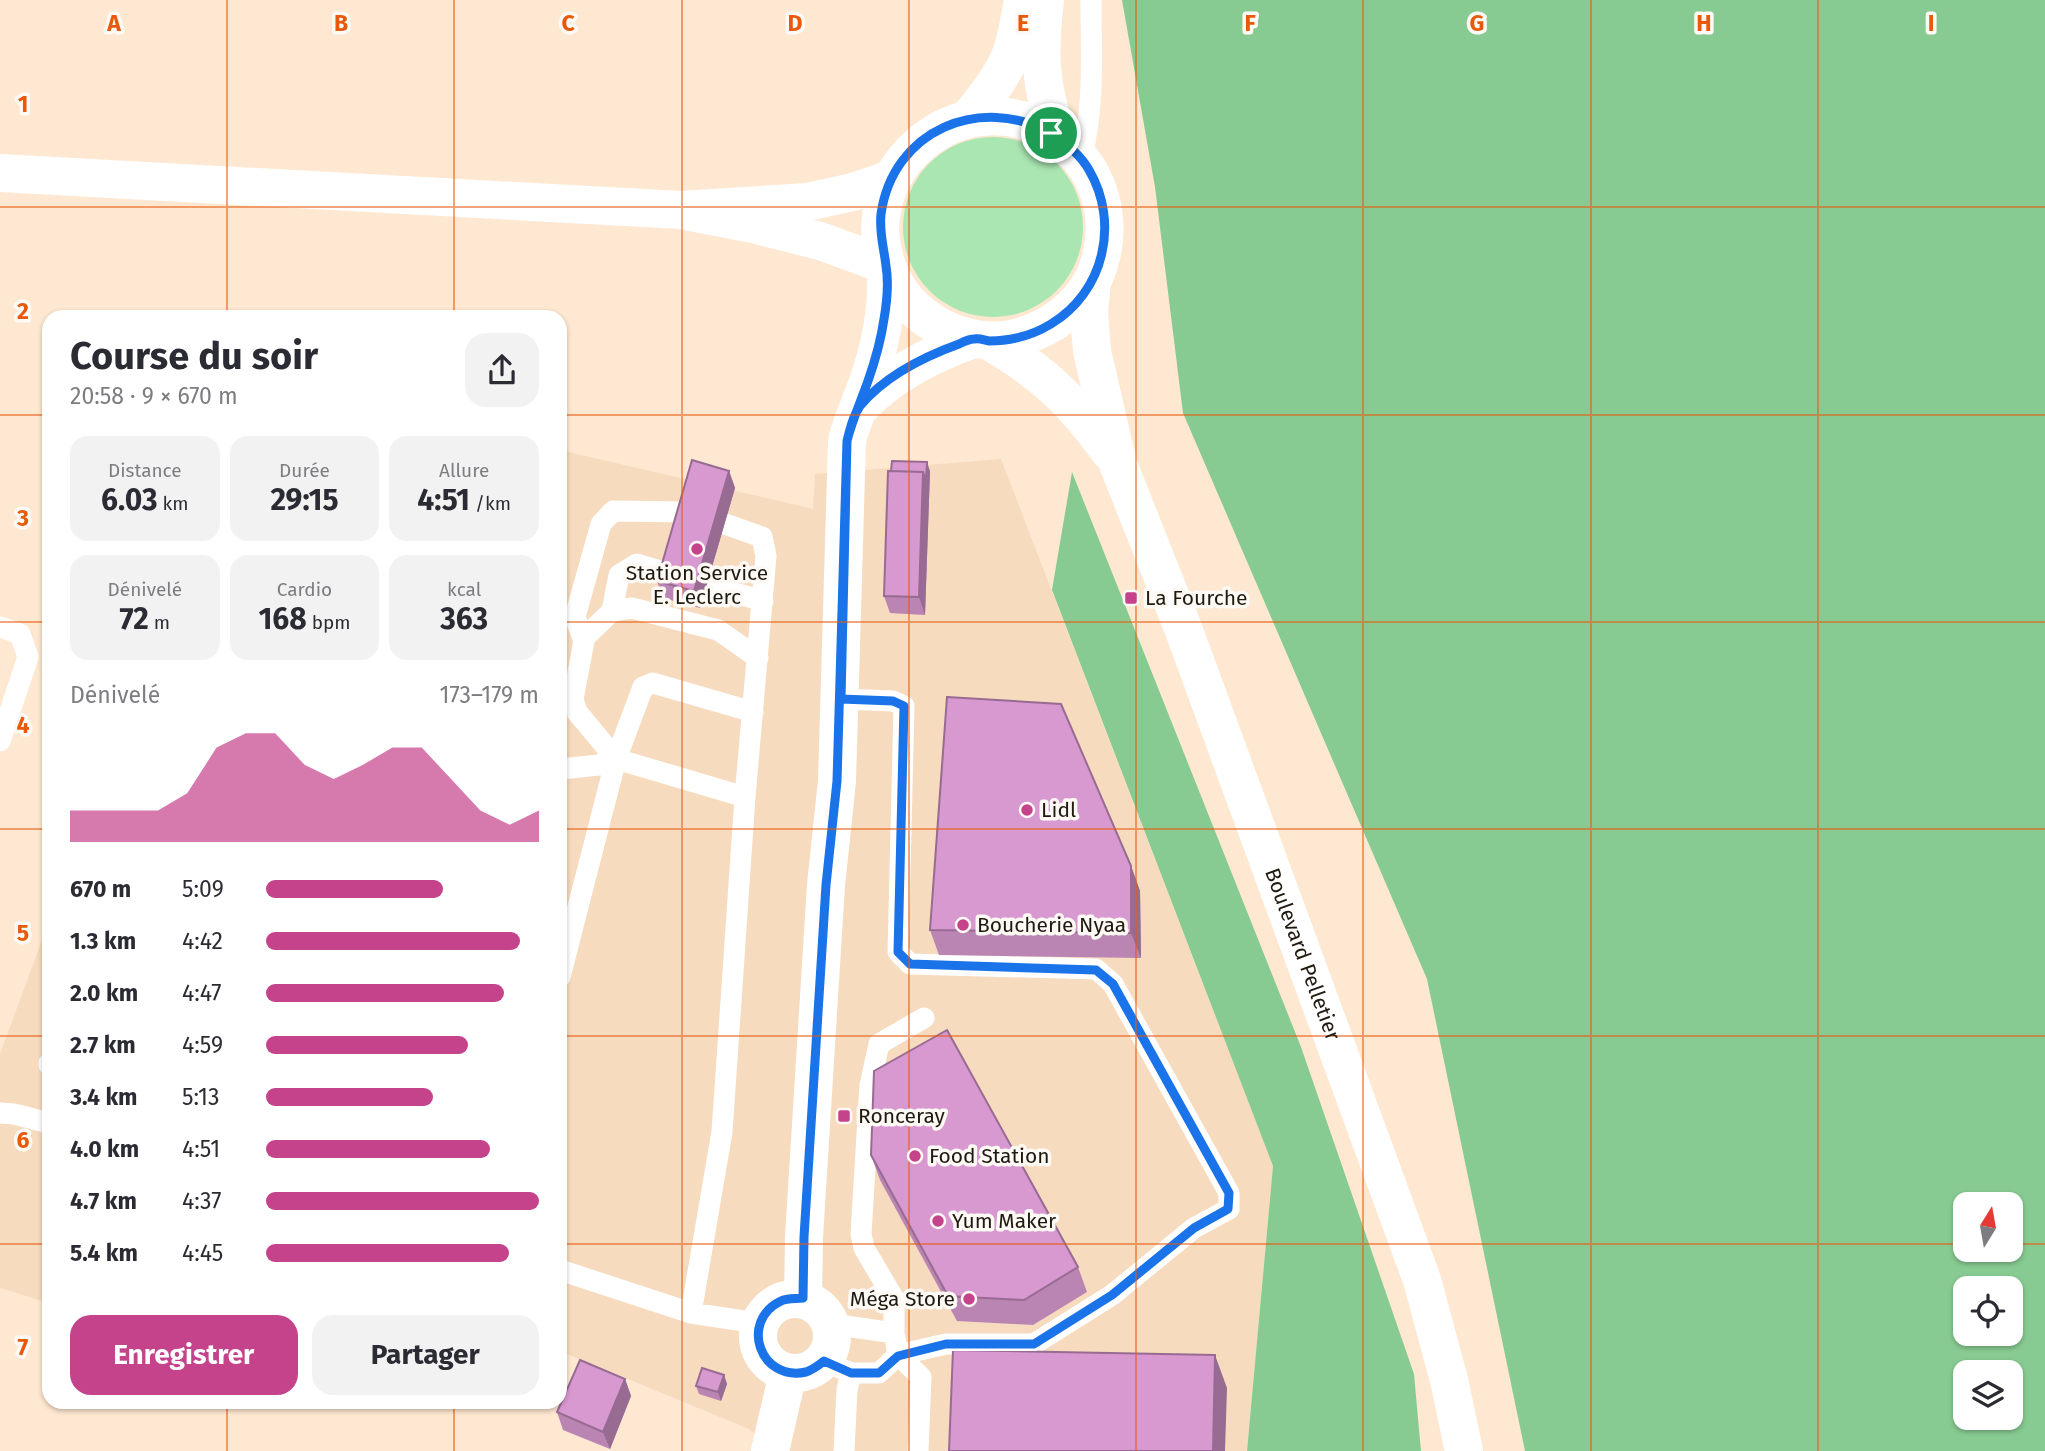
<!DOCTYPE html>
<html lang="fr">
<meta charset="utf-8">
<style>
body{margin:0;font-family:"Fira Sans",sans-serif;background:#f2f2f3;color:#2b2b33;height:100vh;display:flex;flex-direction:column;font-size:26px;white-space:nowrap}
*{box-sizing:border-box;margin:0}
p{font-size:23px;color:#7c7c81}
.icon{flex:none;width:38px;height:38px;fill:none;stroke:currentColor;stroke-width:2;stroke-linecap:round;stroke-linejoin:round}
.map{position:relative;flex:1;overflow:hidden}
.panel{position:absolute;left:42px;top:310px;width:525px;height:1099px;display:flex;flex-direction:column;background:#fff;border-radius:21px;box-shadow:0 2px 5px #0004}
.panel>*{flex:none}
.needle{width:46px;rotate:11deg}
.buttons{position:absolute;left:1953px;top:1192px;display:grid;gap:14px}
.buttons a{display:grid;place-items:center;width:70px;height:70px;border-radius:14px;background:#fff;box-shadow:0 2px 5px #0004;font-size:35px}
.pin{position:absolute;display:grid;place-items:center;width:60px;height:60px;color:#fff;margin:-30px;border:4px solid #fff;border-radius:50%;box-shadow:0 2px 7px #0007}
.round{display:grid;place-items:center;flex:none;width:74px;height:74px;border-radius:21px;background:#f2f2f3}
.overview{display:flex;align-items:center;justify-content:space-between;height:119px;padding:0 28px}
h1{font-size:38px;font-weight:700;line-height:52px}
.stats{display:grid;grid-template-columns:repeat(3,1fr);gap:10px;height:119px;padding:7px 28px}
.stats div{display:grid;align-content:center;border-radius:18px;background:#f2f2f3;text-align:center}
.stats b{font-size:30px;font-weight:700}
.stats small{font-size:19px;font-weight:400}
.stats p{font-size:19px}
.chart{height:196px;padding:14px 28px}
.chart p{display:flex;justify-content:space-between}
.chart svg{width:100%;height:126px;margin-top:7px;fill:#c5438b;opacity:.7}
.primary-button{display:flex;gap:14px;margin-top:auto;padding:14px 28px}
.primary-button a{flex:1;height:80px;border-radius:21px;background:#c5438b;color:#fff;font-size:28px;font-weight:700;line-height:80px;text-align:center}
.primary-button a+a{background:#f2f2f3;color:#2b2b33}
ul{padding:0 28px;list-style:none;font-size:23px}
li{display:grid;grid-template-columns:112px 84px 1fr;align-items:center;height:52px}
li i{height:18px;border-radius:9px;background:#c5438b}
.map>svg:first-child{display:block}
.built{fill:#f6dbbe}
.green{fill:#a9e6b2}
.forest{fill:#88cb92;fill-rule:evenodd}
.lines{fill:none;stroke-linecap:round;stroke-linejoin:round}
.lane{stroke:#fff;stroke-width:21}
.secondary{stroke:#fff;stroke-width:38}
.wall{fill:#ba84b3}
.shaded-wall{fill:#976b92}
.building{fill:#d899d0;stroke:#976b92;stroke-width:2}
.route-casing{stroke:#fff;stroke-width:14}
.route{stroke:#1a73e8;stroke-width:9}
.grid{fill:none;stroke:#e8590c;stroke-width:2;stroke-opacity:0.55}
.poi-dot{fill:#c5438b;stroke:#fdf9f4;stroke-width:2.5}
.labels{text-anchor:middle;stroke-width:7;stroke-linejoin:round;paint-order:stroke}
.poi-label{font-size:21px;fill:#201910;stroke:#fdf9f4;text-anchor:start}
.street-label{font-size:21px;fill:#201910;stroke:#fdf9f4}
.grid-label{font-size:23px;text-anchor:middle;font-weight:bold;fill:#e8590c;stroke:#fdf9f4;stroke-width:7;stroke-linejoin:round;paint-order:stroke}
</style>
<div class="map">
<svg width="2045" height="1451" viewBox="0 0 2045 1451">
<rect width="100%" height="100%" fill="#fee8d1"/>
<path class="built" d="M560 450 813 509 815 474 1001 459 1273 1166 1247 1451H778L749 1429 560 1351Z
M49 921V1303L0 1288V1054Z"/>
<path class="green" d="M903 227a90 90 0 1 1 180 0a90 90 0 1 1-180 0Z"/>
<path class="forest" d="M1122 0H2045V1451H1525L1427 979 1183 413 1155 187ZM1965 1204H2011V1250H1965ZM1965 1288H2011V1334H1965ZM1965 1372H2011V1418H1965Z
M1072 472 1301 1047 1414 1374 1421 1451H1247L1273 1166 1052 590Z"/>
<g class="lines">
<path class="lane" d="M1081 159C1095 107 1091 53 1091 0
M688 512 613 511 601 524 575 617 584 641 573 699 577 712 616 759 745 797 722 1132 691 1313
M725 524 762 537 766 556 745 797
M707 585 763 601
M612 611 632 608 718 630 758 658
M0 627 20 634 28 657 0 741
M583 639 612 611 619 575 637 564 670 574
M560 769 599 765 616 759
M560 977 616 759 643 687 653 683 753 712
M49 1063V1065
M0 1113 14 1114 49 1123
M560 1270 691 1313 744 1321 758 1329
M832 1324 894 1333
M824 1361 851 1373H879L898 1355 946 1344H1034L1112 1295 1194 1228 1229 1209V1193L1113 984 1096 969 910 964 898 952 904 706 893 701 841 699
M844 1451 847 1390 851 1373
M918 1451 921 1377 898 1355 894 1333V1299L864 1248 861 1234 870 1085 879 1044 924 1018"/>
<g class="secondary">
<path d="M1045 0C1039 50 1039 87 1058 135 1061 143 1073 150 1079 157 1102 185 1110 222 1101 257 1092 296 1061 324 1023 336 995 345 963 340 937 325 917 314 900 296 891 276 843 171 966 71 1059 138"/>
<path d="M968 119C983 100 1002 78 1011 54 1017 37 1020 18 1023 0"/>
<path d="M0 173 681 210 807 202 853 192 892 179"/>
<path d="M681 210 753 224 820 241 886 265C888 305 882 341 869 379 862 400 852 420 847 441L837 781 826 885 804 1237 803 1298"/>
<path id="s1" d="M1092 281 1089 313 1092 351 1118 464 1183 628 1422 1280 1449 1380 1464 1451"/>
<path d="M989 341C1043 372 1074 402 1110 452"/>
<path d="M860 407C891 374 931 354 973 339"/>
<circle cx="795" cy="1336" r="37"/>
<path d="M770 1451 788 1373"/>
</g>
</g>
<path class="wall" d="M729 471 735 488 700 608 663 598 657 581Z
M891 471H930L925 615 890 613 884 596Z
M1131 866 1140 891 1141 958 939 955 930 930Z
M871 1155 1078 1267 1087 1292 1033 1325 957 1321 880 1180Z
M724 1375 727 1384 721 1401 699 1394 696 1386Z
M625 1379 631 1396 610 1449 563 1430 557 1412Z"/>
<path class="shaded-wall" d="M927 462 930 471 925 615 919 597 923 472Z
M729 471 735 488 700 608 694 591Z
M560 797 565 811 560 829Z
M1131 866 1140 891 1141 958 1131 933Z
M1215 1355 1227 1388 1225 1451H1213Z
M724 1375 727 1384 721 1401 718 1392Z
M625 1379 631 1396 610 1449 603 1432Z"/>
<path class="building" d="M692 460 729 471 694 591 657 581Z
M892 461 927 462 926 480 923 472 891 471Z
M888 471 923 472 919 597 884 596Z
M947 697 1061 704 1131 866V933L930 930Z
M947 1030 1078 1267 1024 1300 948 1296 871 1155 874 1071Z
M953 1350 1215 1355 1213 1451H949Z
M580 1360 625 1379 603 1432 557 1412Z
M702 1368 724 1375 718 1392 696 1386Z"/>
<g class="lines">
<defs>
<path id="route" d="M1051 133C980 94 893 130 881 214 879 233 884 248 886 266 889 284 887 302 884 319 881 340 875 361 868 381 861 401 852 420 847 441L837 781 826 885 804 1237 803 1298C796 1299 787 1298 781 1301 739 1321 760 1382 806 1372 812 1370 819 1365 824 1361L851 1373H879L898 1356 946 1344H1034L1112 1295 1194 1228 1228 1209 1229 1193 1113 984 1096 970 910 964 898 952 904 706 893 701 841 699 847 441C850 429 853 416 860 406 884 377 923 357 959 344 963 342 969 339 974 339 979 338 984 340 989 341 1010 341 1033 335 1051 324 1104 292 1120 223 1089 170 1080 154 1066 143 1051 133"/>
</defs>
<use href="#route" class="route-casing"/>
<use href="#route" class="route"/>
</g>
<path class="grid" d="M227 0V317M454 0V317M682 0V1451M909 0V1451M1136 0V1451M1363 0V1451M1591 0V1451M1818 0V1451M0 207H2045M0 415H49M560 415H2045M0 622H49M560 622H2045M0 829H49M560 829H2045M0 1036H49M560 1036H2045M0 1244H49M560 1244H1965M2011 1244H2045M227 1402V1451M454 1402V1451"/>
<g class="poi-dot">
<circle cx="697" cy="549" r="7"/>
<rect x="1124" y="591" width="14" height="14" rx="3.5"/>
<circle cx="1027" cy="810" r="7"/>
<circle cx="963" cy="925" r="7"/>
<rect x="837" y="1109" width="14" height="14" rx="3.5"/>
<circle cx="915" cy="1156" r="7"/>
<circle cx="938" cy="1221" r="7"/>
<circle cx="969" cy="1299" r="7"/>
</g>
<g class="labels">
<g class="poi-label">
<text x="697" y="580" text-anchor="middle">Station Service<tspan x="697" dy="24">E. Leclerc</tspan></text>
<text x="1145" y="605">La Fourche</text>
<text x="1041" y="817">Lidl</text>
<text x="977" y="932">Boucherie Nyaa</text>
<text x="858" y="1123">Ronceray</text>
<text x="929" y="1163">Food Station</text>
<text x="952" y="1228">Yum Maker</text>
<text x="955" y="1306" text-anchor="end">Méga Store</text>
</g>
<g class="street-label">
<text dy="7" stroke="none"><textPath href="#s1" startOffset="710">Boulevard Pelletier</textPath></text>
</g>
</g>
<g class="grid-label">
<text x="114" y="31">A</text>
<text x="341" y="31">B</text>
<text x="568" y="31">C</text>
<text x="795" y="31">D</text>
<text x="1023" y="31">E</text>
<text x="1250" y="31">F</text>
<text x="1477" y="31">G</text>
<text x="1704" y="31">H</text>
<text x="1931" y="31">I</text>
<text x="23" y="112">1</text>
<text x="23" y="319">2</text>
<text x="23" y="526">3</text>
<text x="23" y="733">4</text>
<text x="23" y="941">5</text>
<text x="23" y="1148">6</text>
<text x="23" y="1355">7</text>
</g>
</svg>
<div class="buttons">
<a><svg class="needle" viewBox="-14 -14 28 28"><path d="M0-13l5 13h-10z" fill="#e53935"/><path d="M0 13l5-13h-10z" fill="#7c7c81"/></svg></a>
<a><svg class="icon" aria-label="locate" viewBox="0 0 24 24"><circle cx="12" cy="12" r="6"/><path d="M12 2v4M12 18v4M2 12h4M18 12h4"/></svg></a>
<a><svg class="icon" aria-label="layers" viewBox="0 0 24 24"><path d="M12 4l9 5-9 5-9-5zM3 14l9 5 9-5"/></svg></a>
</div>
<div class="pin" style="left:1051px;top:133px;background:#1e9e55"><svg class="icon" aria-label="arrive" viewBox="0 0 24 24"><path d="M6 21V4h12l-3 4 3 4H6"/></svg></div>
<section class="panel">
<div class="overview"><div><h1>Course du soir</h1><p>20:58 · 9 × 670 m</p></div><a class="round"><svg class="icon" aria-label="share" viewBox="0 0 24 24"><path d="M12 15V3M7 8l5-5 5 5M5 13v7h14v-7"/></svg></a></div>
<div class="stats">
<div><p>Distance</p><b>6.03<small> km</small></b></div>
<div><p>Durée</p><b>29:15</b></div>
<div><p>Allure</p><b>4:51<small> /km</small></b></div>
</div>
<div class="stats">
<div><p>Dénivelé</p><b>72<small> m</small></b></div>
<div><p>Cardio</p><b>168<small> bpm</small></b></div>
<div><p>kcal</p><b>363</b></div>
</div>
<div class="chart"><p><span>Dénivelé</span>173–179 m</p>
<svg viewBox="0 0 160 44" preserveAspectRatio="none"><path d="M0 44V33L10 33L20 33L30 33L40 27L50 11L60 6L70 6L80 17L90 22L100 17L110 11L120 11L130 22L140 33L150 38L160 33V44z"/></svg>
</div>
<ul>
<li><b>670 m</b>5:09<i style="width:65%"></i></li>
<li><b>1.3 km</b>4:42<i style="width:93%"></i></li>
<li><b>2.0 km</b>4:47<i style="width:87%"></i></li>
<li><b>2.7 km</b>4:59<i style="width:74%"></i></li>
<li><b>3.4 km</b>5:13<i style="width:61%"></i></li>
<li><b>4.0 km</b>4:51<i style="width:82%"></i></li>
<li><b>4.7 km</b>4:37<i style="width:100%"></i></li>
<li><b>5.4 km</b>4:45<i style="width:89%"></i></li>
</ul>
<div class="primary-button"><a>Enregistrer</a><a>Partager</a></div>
</section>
</div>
